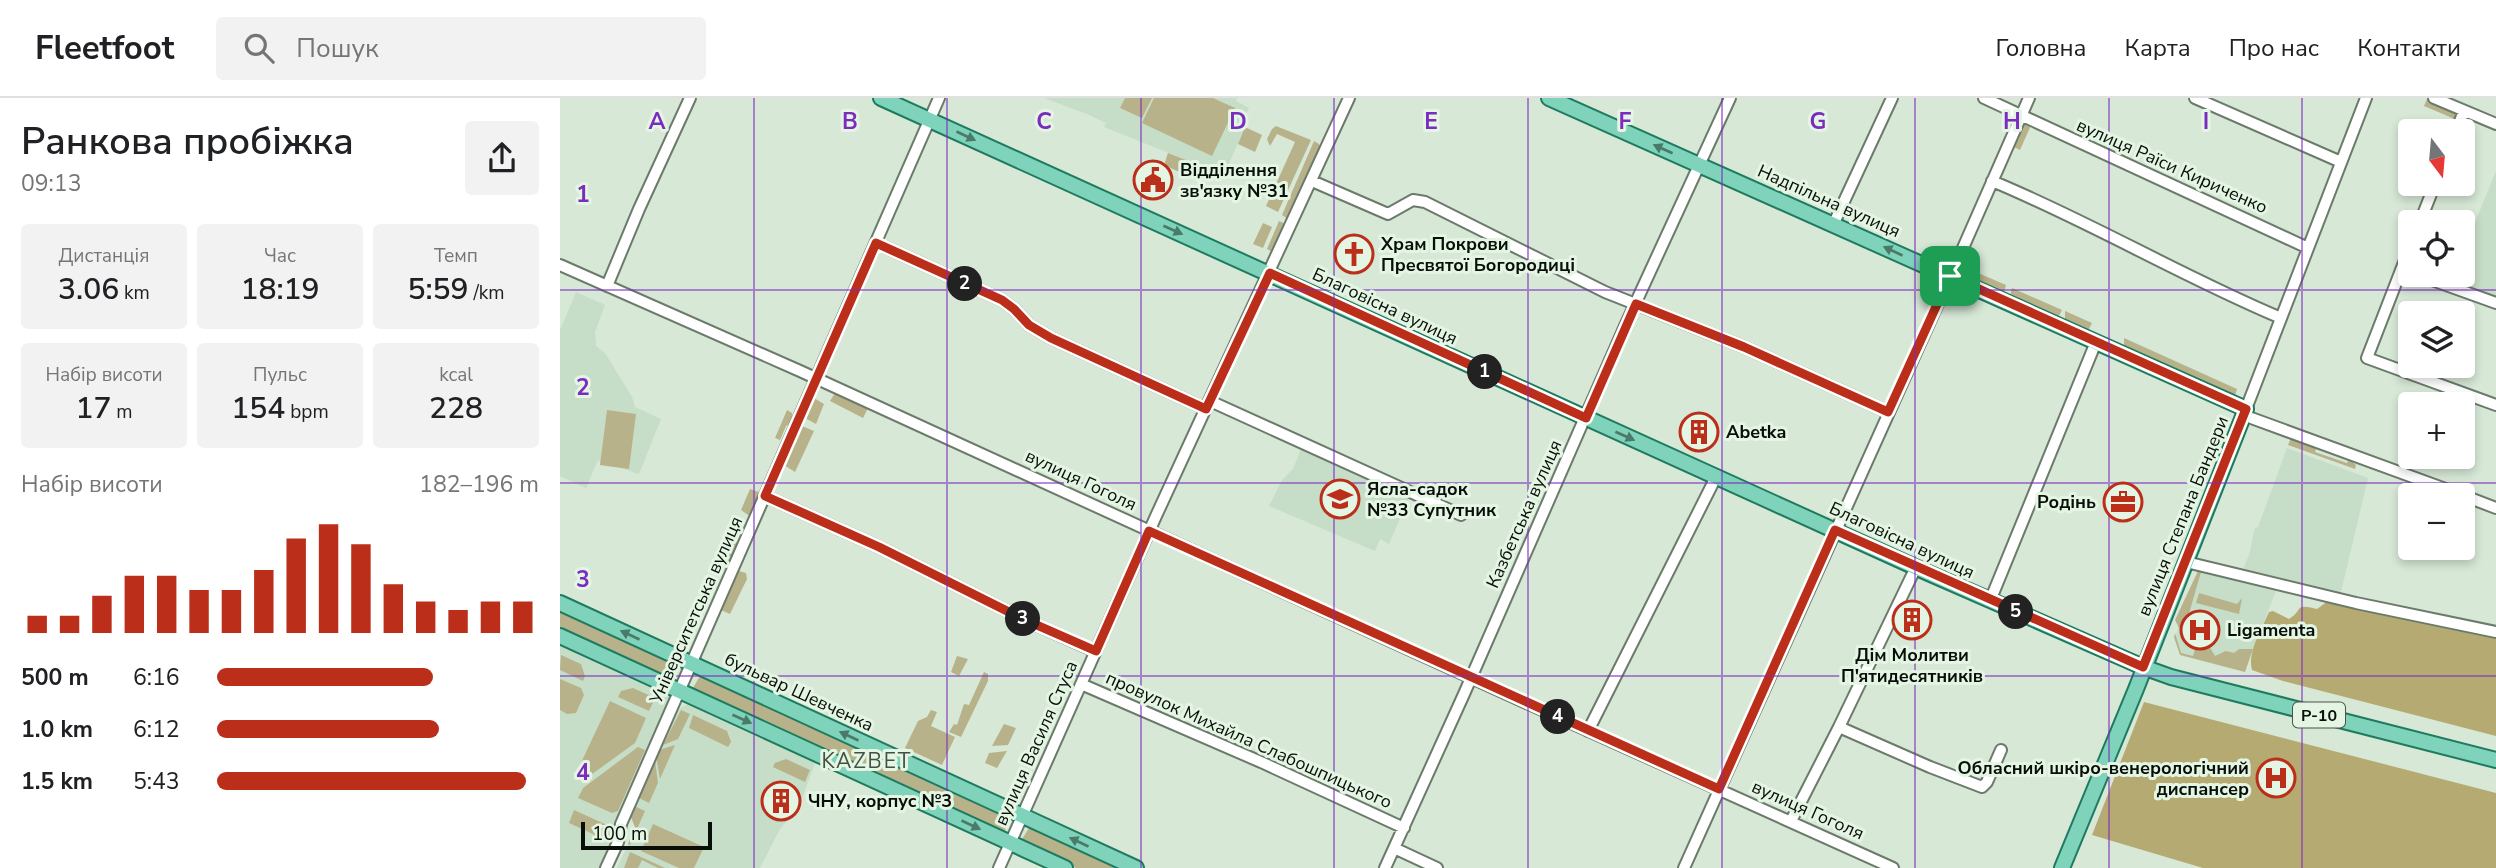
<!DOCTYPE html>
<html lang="uk">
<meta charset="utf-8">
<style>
body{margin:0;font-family:"Nunito Sans",sans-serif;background:#f2f2f2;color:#202124;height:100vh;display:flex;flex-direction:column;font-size:26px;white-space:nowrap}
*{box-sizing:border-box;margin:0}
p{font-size:23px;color:#757577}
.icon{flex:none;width:38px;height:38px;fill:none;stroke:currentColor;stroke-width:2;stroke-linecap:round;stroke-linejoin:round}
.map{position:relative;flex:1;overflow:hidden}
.panel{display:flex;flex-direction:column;background:#fff;width:560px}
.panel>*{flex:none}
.needle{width:46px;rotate:164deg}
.controls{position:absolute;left:1838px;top:21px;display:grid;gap:14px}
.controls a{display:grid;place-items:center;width:77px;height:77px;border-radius:7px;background:#fff;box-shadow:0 4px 10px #0003;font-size:35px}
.scale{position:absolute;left:21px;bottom:18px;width:131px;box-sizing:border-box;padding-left:7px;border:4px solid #080e08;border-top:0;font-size:19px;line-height:24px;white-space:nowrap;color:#080e08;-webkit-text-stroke:5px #e4f5e4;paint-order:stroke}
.pin{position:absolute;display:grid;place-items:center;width:60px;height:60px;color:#fff;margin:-30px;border-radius:14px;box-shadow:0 4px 10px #0006}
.km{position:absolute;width:35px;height:35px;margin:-18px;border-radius:50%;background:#222;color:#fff;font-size:19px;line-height:35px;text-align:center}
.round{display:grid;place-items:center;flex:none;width:74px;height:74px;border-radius:7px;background:#f2f2f2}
.headline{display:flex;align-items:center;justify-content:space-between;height:119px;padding:0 21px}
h1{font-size:38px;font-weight:600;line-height:52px}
.metrics{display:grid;grid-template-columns:repeat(3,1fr);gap:10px;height:119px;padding:7px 21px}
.metrics div{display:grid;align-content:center;border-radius:7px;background:#f2f2f2;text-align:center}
.metrics b{font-size:30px;font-weight:600}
.metrics small{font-size:19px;font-weight:400}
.metrics p{font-size:19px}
.chart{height:196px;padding:14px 21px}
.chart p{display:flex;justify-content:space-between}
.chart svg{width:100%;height:126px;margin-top:7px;stroke:#bb2f1a;stroke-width:6}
ul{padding:0 21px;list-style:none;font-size:23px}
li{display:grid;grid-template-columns:112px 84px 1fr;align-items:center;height:52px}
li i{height:18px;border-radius:9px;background:#bb2f1a}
header{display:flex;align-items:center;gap:42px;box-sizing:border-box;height:98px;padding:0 35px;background:#fff;border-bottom:2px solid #e0e0e0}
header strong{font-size:33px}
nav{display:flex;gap:38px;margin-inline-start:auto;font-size:24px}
.search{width:490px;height:63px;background:#f2f2f2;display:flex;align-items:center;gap:18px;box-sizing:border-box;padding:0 24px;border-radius:7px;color:#757577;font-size:26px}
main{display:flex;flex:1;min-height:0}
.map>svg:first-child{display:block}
.built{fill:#c6ddc7}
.green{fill:#b8b28b}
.forest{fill:#b5ab72}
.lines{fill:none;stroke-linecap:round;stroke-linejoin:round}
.minor-casing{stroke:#6b7a6b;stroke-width:14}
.major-casing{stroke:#1f7b5f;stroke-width:18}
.minor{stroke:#fff;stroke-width:10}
.major{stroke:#80d3bb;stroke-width:14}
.oneway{fill:#4a7a6a}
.route-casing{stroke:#fff;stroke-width:14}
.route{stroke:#bb2f1a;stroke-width:9}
.grid{fill:none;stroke:#7b2cbf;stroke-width:2;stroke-opacity:0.55}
.labels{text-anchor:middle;stroke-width:6;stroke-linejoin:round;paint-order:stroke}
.shield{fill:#e4f5e4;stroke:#4a534a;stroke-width:2}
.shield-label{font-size:16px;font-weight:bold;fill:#080e08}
.street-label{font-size:18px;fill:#080e08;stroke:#e4f5e4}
.poi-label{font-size:18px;font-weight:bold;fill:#080e08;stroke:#e4f5e4;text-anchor:start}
.quarter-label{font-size:21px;letter-spacing:2px;fill:#425143;stroke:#e4f5e4}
.grid-label{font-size:23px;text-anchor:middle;font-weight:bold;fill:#7b2cbf;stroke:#e4f5e4;stroke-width:6;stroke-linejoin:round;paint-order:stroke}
</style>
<header>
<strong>Fleetfoot</strong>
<div class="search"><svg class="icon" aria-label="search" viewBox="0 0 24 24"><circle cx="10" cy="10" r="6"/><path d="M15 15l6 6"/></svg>Пошук</div>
<nav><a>Головна</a><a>Карта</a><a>Про нас</a><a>Контакти</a></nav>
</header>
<main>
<section class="panel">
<div class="headline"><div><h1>Ранкова пробіжка</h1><p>09:13</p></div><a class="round"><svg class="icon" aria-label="share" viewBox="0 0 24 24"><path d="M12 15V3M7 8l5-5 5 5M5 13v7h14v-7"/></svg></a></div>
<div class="metrics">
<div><p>Дистанція</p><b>3.06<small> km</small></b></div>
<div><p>Час</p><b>18:19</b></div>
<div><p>Темп</p><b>5:59<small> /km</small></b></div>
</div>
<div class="metrics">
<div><p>Набір висоти</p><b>17<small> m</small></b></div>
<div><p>Пульс</p><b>154<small> bpm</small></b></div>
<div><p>kcal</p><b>228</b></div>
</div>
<div class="chart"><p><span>Набір висоти</span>182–196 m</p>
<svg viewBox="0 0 160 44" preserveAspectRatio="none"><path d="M5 44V38M15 44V38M25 44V31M35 44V24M45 44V24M55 44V29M65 44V29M75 44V22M85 44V11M95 44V6M105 44V13M115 44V27M125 44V33M135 44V36M145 44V33M155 44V33"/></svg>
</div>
<ul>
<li><b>500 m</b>6:16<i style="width:67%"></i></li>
<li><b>1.0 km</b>6:12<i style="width:69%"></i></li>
<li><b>1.5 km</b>5:43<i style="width:96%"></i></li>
</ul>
</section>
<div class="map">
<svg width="1936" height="770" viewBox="0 0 1936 770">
<rect width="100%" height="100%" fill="#d7e8d7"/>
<path class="built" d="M484 0H677L676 3 689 10 681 27 685 29 664 77 544 29 546 25 527 16Z
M1936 73V198L1892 181 1894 177H1902V156Z
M16 194 45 207 35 234 36 248 45 255 72 299 75 309 101 321 79 376 61 370 40 367V363L38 362 26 390 0 378V232Z
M1727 350 1808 380 1781 494 1683 471 1689 457 1695 430 1698 429Z
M741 351 849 400 829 446 820 441 815 453 709 408 722 382 733 371Z
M1638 472 1717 490 1685 572 1621 556 1615 540Z
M0 548 93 591 99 588 111 598 54 740 40 770H0Z
M129 605 255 660 254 668 243 698 236 713 220 731 200 770H57L76 729 70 717 114 617 121 610Z"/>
<path class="green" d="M565 0H592L582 20 560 10Z
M594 0H653L675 10 652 58 582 25Z
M1867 1 1895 14 1897 22 1864 8Z
M1467 25H1472L1460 52 1452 48 1462 27Z
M716 28 751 42 718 114 706 108 735 44 717 36 710 48 707 41 712 31Z
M685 29 702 37 695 54 678 46Z
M754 43 759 46 761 52 728 121 722 117Z
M608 55 644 69 639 80H633L606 68 605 64Z
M719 123 728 127 714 155 707 151Z
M703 125 712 129 703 150 693 146Z
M1409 171 1446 187 1444 194 1406 178Z
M1452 190 1502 212 1498 220 1450 198Z
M1505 213 1532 225 1528 233 1505 222Z
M1564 240 1677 291 1675 298 1564 249Z
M275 295 308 310 303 320 270 303Z
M254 300 264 306 256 326 245 320Z
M47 312 76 316 69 371 40 367Z
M227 312 232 315 233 324 226 328 220 342 215 340Z
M242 328 254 333 235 374 224 367Z
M1731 340 1757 349 1755 354 1787 365 1789 361 1796 367 1795 371 1728 347Z
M190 391 202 395 191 419 181 412Z
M168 442 180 445 169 470 158 465Z
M179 473 186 475 187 481 170 516 161 512Z
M1638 473 1641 474 1626 526 1619 530 1615 522Z
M1639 495 1677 506 1682 500 1679 516 1636 505Z
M0 509 118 565 114 580 111 582 0 532Z
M1615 535 1621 555 1633 558 1637 545 1649 548 1655 558 1666 553 1674 555 1679 551H1693L1685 574 1620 557 1614 539Z
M1 557 21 566 25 578 23 583 0 572Z
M397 558 408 561 399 578 391 574Z
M424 574 428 576V583L401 639 389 634 394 626 397 627 404 606 409 607Z
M141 576 452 719 443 736 134 593 133 590Z
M0 581 21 590 24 597 16 615 7 616 0 612Z
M73 590 95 600 89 613 58 599 61 593Z
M50 603 86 620 75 645 28 679 19 669Z
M121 612 130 616 118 641 103 647Z
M371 612 377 614 371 628 395 639 382 667 345 650 358 623 367 619Z
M133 617 167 633 171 644 168 649 129 630Z
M444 626 456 630 448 647 432 648Z
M115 647 100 681 96 658 99 652Z
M78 649 85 652 58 713 52 715 18 700 23 690Z
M447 653 437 670 425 665 429 655Z
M226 661 250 672 245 684 213 669 215 665Z
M95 662 98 685 89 705 77 699Z
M74 708 85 713 70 747 68 746 75 729 70 717Z
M14 712 47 727 50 737 48 743 9 725Z
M93 726 144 749 134 770H119L81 753Z
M471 727 565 770H516L464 746 462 741Z
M70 754 105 770H98L82 762 78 770H64Z"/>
<path class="forest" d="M1768 503 1936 537V638L1723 583 1692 572C1687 555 1702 530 1709 514L1713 513 1729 521C1744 512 1733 505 1757 511Z
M1584 604 1936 695V770H1643L1532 737Z"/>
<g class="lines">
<defs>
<path id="minor" d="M1424 0 1748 150
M1635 0 1781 64
M1874 0 1936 26
M1896 33 1904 13
M752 83 828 116 853 102 865 104 1045 194 1184 249 1328 314
M1432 83C1531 124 1623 179 1721 220
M1860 124 1875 86
M1274 125 1332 0
M316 145 442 202 454 211 469 227 491 240 646 311
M1850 149 1807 260 1936 307
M0 167 240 273 920 584 1333 770
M1858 177 1936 205
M47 188 79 111 130 0
M650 303 901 417
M1686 311 1806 0
M1683 317 1902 397
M1902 397 1936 410
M205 398 319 449 463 521 535 553
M1626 464 1796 505 1936 534
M1356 469 1279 629 1370 669 1422 689 1427 684 1441 652
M1430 503 1536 244
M521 586 701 664 844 730
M1028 633 1156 379
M1231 723 1279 629
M834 750 877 770
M46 770 58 744 61 726 379 0
M439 770 596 418 789 0
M825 770 904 596 1065 228 1170 0
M1124 770 1399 159 1469 0"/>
<path id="major" d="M321 0 1366 474 1583 569 1611 579 1936 662
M989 0 1686 311 1576 591 1502 770
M0 505 576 770
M0 538 505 770"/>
</defs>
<use href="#minor" class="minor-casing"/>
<use href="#major" class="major-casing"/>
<use href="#minor" class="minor"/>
<use href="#major" class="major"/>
</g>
<defs><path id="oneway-solid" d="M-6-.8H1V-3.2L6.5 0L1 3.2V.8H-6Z" transform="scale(1.75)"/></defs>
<g class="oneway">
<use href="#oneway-solid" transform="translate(406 38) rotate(25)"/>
<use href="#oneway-solid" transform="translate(1103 51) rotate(-156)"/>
<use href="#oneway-solid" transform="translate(613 132) rotate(24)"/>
<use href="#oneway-solid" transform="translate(1333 153) rotate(-155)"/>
<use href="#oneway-solid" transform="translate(1065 338) rotate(24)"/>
<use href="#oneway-solid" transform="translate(70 537) rotate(-155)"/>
<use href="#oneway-solid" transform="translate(182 621) rotate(24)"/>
<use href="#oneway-solid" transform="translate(289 638) rotate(-155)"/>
<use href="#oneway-solid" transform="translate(411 727) rotate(25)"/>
<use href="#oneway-solid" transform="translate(519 744) rotate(-155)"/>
</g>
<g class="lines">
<defs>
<path id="route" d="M316 145 442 202 454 211 469 227 491 240 646 311 710 175 1026 320 1076 206 1184 249 1328 314 1390 178 1686 311 1583 569 1275 432 1159 691 589 433 536 553 463 521 319 449 205 398Z"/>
</defs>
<use href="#route" class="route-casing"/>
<use href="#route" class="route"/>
</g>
<path class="grid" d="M194 0V770M387 0V770M581 0V770M774 0V770M968 0V770M1162 0V770M1355 0V770M1549 0V770M1742 0V770M0 192H1936M0 385H1936M0 578H1936"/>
<defs>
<symbol id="civic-ring" viewBox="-11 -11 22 22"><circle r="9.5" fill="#e4f5e4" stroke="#bb2f1a" stroke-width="1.5"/><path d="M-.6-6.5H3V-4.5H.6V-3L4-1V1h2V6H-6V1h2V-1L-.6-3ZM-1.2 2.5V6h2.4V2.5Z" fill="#bb2f1a"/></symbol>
<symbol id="church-ring" viewBox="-11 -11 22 22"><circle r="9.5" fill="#e4f5e4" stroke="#bb2f1a" stroke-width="1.5"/><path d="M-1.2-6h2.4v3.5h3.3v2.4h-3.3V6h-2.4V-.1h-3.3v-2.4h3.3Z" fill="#bb2f1a"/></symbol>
<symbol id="building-ring" viewBox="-11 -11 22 22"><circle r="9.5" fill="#e4f5e4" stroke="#bb2f1a" stroke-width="1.5"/><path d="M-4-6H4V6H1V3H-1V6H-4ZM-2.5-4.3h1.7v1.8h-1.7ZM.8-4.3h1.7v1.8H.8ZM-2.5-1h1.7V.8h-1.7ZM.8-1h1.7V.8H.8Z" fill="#bb2f1a"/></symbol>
<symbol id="school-ring" viewBox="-11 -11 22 22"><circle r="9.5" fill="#e4f5e4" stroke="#bb2f1a" stroke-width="1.5"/><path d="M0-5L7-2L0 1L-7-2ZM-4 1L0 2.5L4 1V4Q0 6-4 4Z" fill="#bb2f1a"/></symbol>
<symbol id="office-ring" viewBox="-11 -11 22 22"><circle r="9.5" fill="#e4f5e4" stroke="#bb2f1a" stroke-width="1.5"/><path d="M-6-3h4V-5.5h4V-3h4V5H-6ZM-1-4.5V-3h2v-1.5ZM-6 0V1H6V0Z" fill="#bb2f1a"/></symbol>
<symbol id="hospital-ring" viewBox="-11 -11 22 22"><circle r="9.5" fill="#e4f5e4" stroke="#bb2f1a" stroke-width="1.5"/><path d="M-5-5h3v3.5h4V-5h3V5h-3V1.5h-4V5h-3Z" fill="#bb2f1a"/></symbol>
</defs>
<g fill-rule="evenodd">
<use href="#civic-ring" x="571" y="60" width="44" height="44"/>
<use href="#church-ring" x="772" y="134" width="44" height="44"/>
<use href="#building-ring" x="1117" y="312" width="44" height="44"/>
<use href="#school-ring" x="758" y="379" width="44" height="44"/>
<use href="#office-ring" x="1541" y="382" width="44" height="44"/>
<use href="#building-ring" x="1330" y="500" width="44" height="44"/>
<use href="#hospital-ring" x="1618" y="510" width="44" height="44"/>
<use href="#hospital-ring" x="1694" y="658" width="44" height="44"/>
<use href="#building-ring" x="199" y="681" width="44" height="44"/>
</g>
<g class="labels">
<rect class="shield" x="1733" y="604.5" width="52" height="25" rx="5"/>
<g class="shield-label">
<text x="1759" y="623">Р-10</text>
</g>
<g class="street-label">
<text transform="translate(1612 68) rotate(24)" y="6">вулиця Раїси Кириченко</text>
<text transform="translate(1269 103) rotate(24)" y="6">Надпільна вулиця</text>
<text transform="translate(825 208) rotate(25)" y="6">Благовісна вулиця</text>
<text transform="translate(521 382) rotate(25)" y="6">вулиця Гоголя</text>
<text transform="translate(964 416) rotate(-66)" y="6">Казбетська вулиця</text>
<text transform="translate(1623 418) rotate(-68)" y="6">вулиця Степана Бандери</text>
<text transform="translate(1342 442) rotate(25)" y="6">Благовісна вулиця</text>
<text transform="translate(136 512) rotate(-66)" y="6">Університетська вулиця</text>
<text transform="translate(239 594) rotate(25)" y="6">бульвар Шевченка</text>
<text transform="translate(689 642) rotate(24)" y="6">провулок Михайла Слабошпицького</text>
<text transform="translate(476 645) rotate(-66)" y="6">вулиця Василя Стуса</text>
<text transform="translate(1248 712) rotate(24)" y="6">вулиця Гоголя</text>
</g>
<g class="poi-label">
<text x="620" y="78">Відділення<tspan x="620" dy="21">зв'язку №31</tspan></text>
<text x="821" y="152">Храм Покрови<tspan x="821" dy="21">Пресвятої Богородиці</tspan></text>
<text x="1166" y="340">Abetka</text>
<text x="807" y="397">Ясла-садок<tspan x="807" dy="21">№33 Супутник</tspan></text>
<text x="1536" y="410" text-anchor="end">Родінь</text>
<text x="1667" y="538">Ligamenta</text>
<text x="1352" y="563" text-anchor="middle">Дім Молитви<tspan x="1352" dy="21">П'ятидесятників</tspan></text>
<text x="1689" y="676" text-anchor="end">Обласний шкіро-венерологічний<tspan x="1689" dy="21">диспансер</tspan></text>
<text x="248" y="709">ЧНУ, корпус №3</text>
</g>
<g class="quarter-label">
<text x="307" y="670">KAZBET</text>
</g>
</g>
<g class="grid-label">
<text x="97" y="31">A</text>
<text x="290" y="31">B</text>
<text x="484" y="31">C</text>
<text x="678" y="31">D</text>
<text x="871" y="31">E</text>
<text x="1065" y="31">F</text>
<text x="1258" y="31">G</text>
<text x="1452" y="31">H</text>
<text x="1646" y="31">I</text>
<text x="23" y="104">1</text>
<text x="23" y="297">2</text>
<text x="23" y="489">3</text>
<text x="23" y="682">4</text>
</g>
</svg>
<div class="controls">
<a><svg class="needle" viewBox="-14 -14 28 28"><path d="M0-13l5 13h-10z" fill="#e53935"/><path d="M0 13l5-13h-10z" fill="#757577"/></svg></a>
<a><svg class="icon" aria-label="locate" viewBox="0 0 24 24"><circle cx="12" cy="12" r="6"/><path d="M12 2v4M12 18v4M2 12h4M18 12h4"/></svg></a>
<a><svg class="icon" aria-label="layers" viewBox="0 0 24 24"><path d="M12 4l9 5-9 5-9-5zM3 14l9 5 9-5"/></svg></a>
<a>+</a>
<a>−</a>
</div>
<div class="scale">100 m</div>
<div class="pin" style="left:1390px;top:178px;background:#1e9e55"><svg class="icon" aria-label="arrive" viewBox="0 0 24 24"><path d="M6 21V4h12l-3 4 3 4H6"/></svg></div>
<b class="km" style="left:925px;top:274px">1</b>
<b class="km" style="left:405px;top:186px">2</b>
<b class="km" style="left:463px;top:521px">3</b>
<b class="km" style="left:998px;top:619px">4</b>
<b class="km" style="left:1456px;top:514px">5</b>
</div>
</main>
